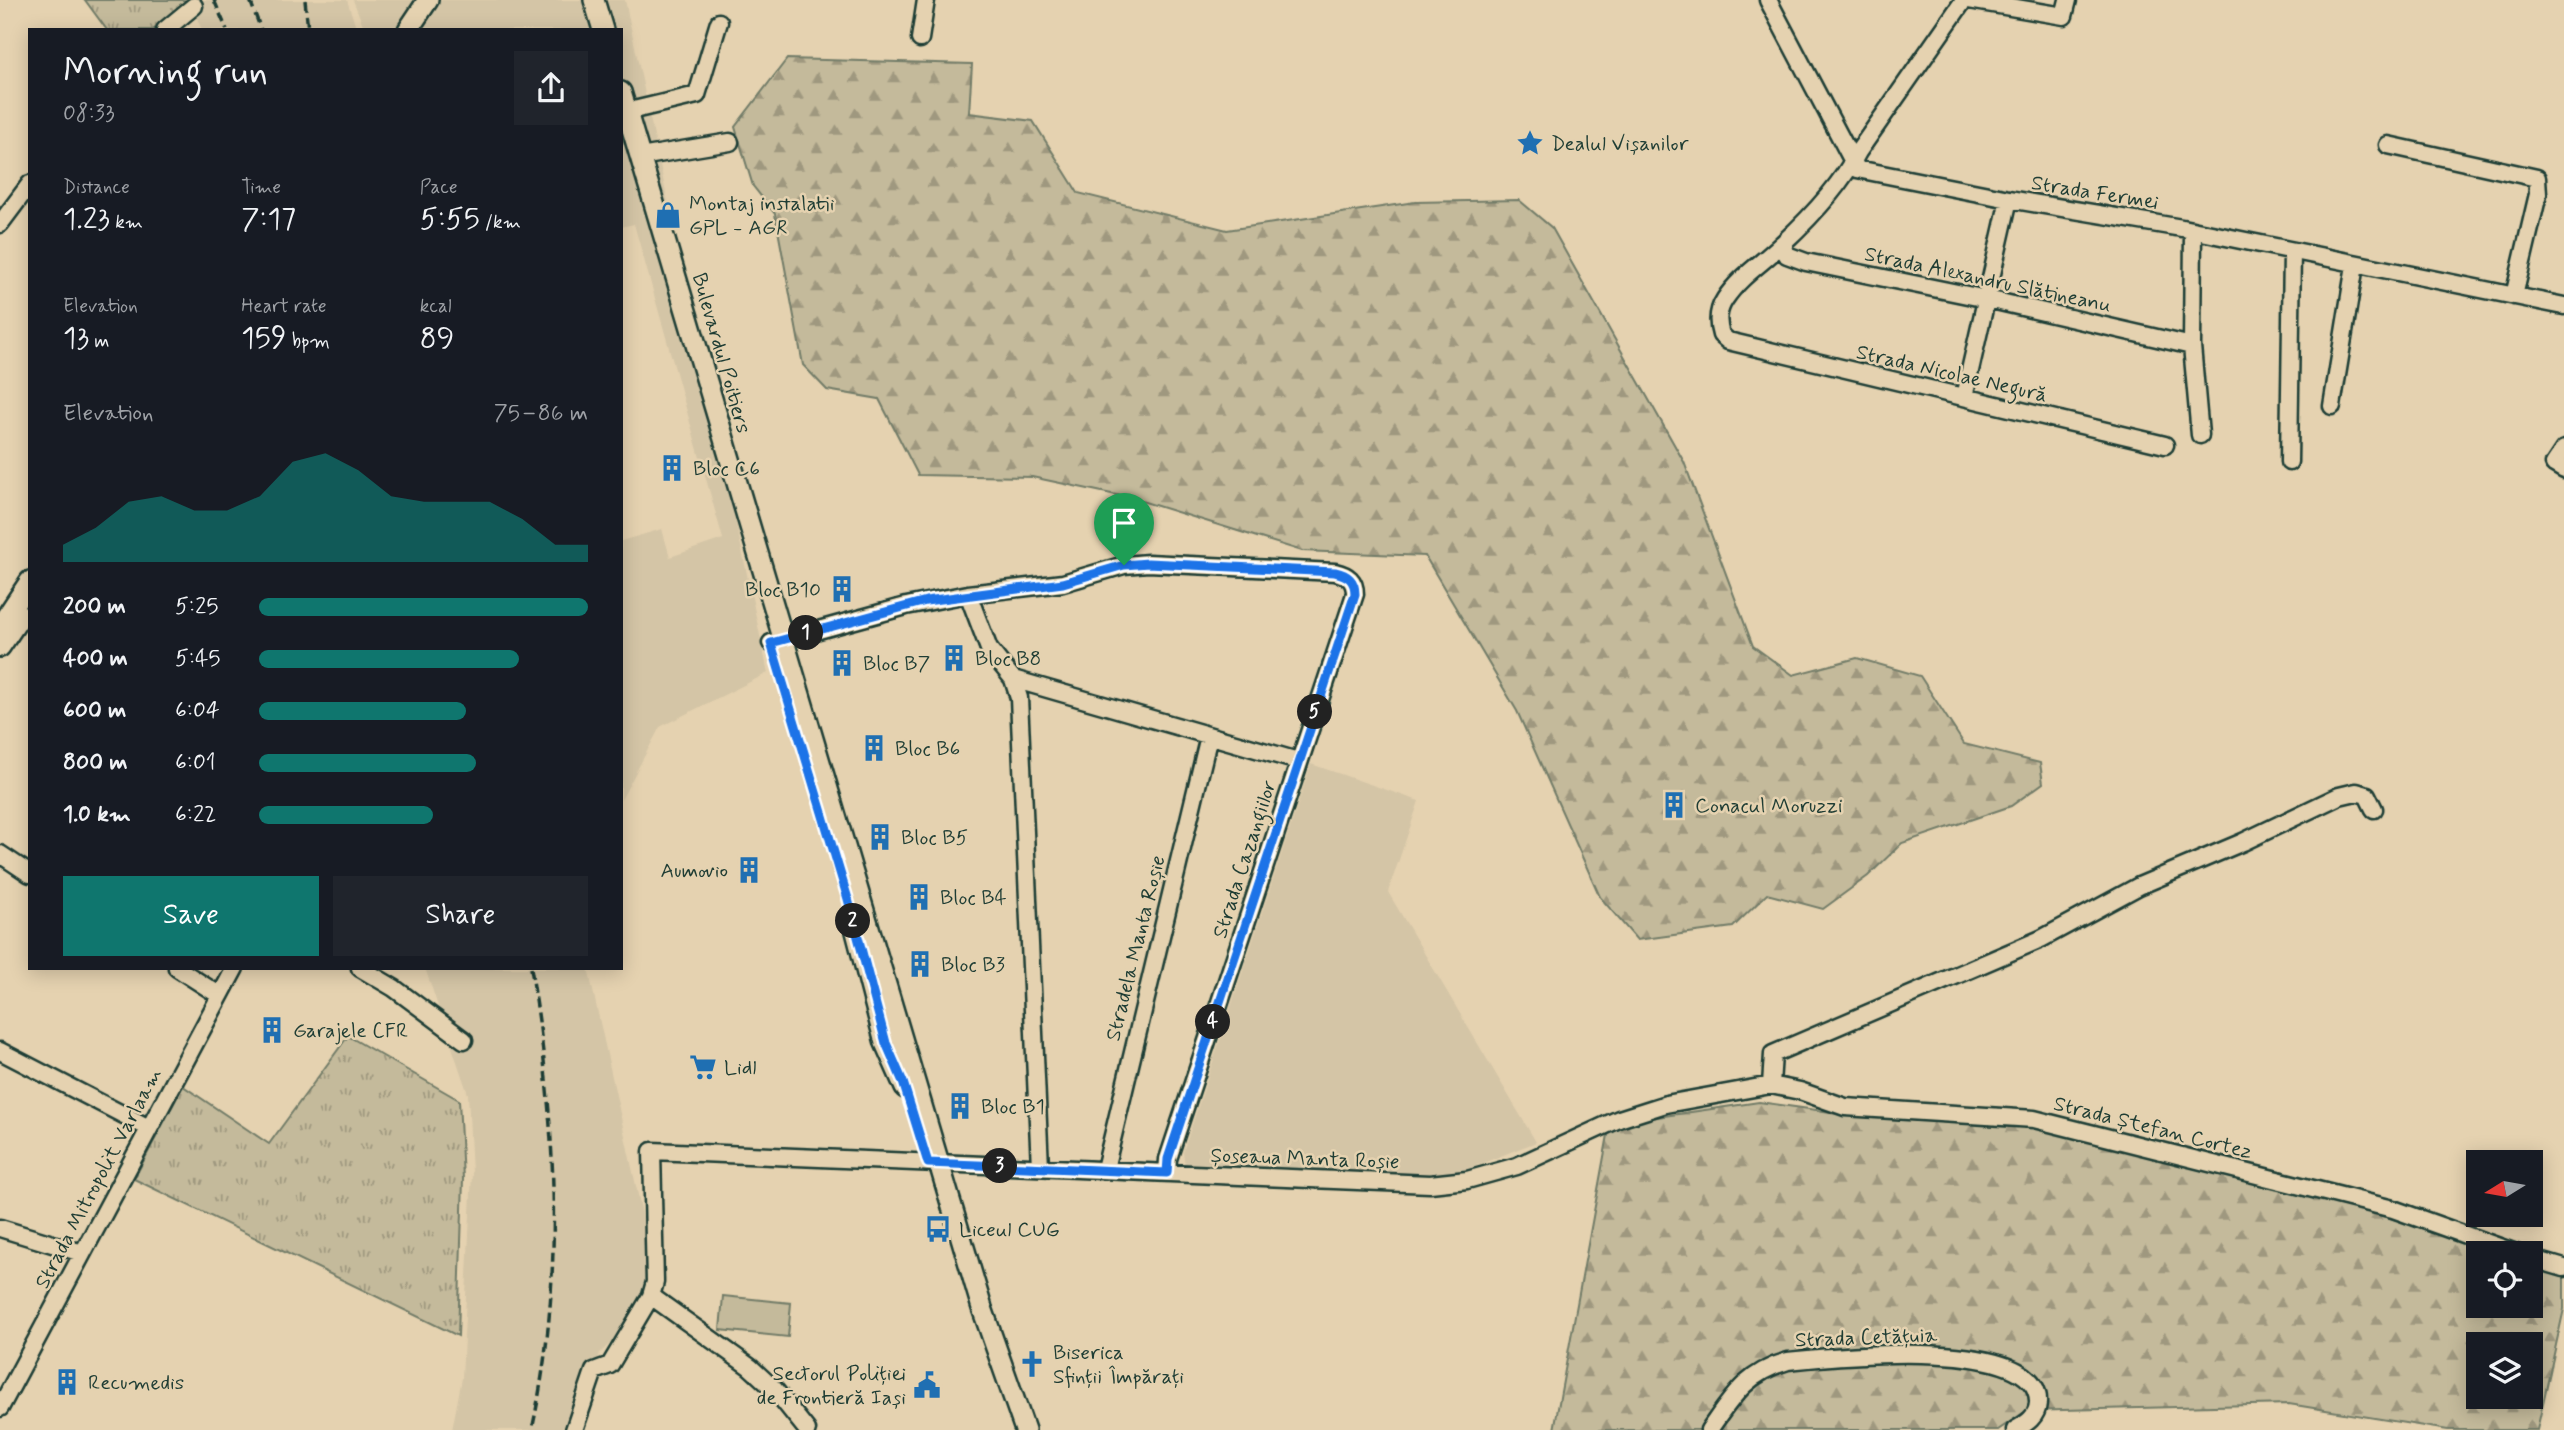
<!DOCTYPE html>
<meta charset="utf-8">
<style>
body{margin:0;font-family:Mynerve,sans-serif;background:#20242c;color:#f1f3f6;height:100vh;display:flex;flex-direction:column;font-size:26px;white-space:nowrap}
*{box-sizing:border-box;margin:0}
p{font-size:23px;color:#9ea1a6}
.icon{flex:none;width:38px;height:38px;fill:none;stroke:currentColor;stroke-width:2;stroke-linecap:round;stroke-linejoin:round}
.map{position:relative;flex:1;overflow:hidden}
.drawer{position:absolute;left:28px;top:28px;width:595px;height:942px;display:flex;flex-direction:column;background:#171b24;border-radius:0px;box-shadow:0 4px 18px #0003}
.drawer>*{flex:none}
.needle{width:46px;rotate:259deg}
.buttons{position:absolute;left:2466px;top:1150px;display:grid;gap:14px}
.buttons a{display:grid;place-items:center;width:77px;height:77px;border-radius:0px;background:#171b24;box-shadow:0 4px 18px #0003;font-size:35px}
.pin{position:absolute;display:grid;place-items:center;width:60px;height:60px;color:#fff;margin:-72px -30px;border-radius:50% 50% 50% 0;rotate:-45deg;box-shadow:0 0 7px #0007}
.pin .icon{rotate:45deg}
.km{position:absolute;width:35px;height:35px;margin:-18px;border-radius:50%;background:#222;color:#fff;font-size:19px;line-height:35px;text-align:center}
.round{display:grid;place-items:center;flex:none;width:74px;height:74px;border-radius:0px;background:#20242c}
.summary{display:flex;align-items:center;justify-content:space-between;height:119px;padding:0 35px}
h1{font-size:38px;font-weight:600;line-height:52px}
.stats{display:grid;grid-template-columns:repeat(3,1fr);gap:10px;height:119px;padding:7px 35px}
.stats div{display:grid;align-content:center}
.stats b{font-size:30px;font-weight:600}
.stats small{font-size:19px;font-weight:400}
.stats p{font-size:19px}
.chart{height:196px;padding:14px 35px}
.chart p{display:flex;justify-content:space-between}
.chart svg{width:100%;height:126px;margin-top:7px;fill:#0f766e;opacity:.7}
.action{display:flex;gap:14px;margin-top:auto;padding:14px 35px}
.action a{flex:1;height:80px;border-radius:0px;background:#0f766e;color:#fff;font-size:28px;font-weight:600;line-height:80px;text-align:center}
.action a+a{background:#20242c;color:#f1f3f6}
ul{padding:0 35px;list-style:none;font-size:23px}
li{display:grid;grid-template-columns:112px 84px 1fr;align-items:center;height:52px}
li i{height:18px;border-radius:9px;background:#0f766e}
.map>svg:first-child{display:block}
.built{fill:#d4c5a6}
.grass{fill:url(#grass-tufts);stroke:#727c68;stroke-width:2}
.forest{fill:url(#forest-firs);stroke:#727c68;stroke-width:2;fill-rule:evenodd}
.pitch{fill:#c4ba9b;stroke:#727c68;stroke-width:2}
.lines{fill:none;stroke-linecap:round;stroke-linejoin:round}
.minor-casing{stroke:#1f3d34;stroke-width:21}
.major-casing{stroke:#1f3d34;stroke-width:24}
.minor{stroke:#e5d2b0;stroke-width:16}
.major{stroke:#e5d2b0;stroke-width:19}
.rail{stroke:#1f3d34;stroke-width:3.5;stroke-dasharray:10 5;stroke-linecap:butt}
.route-casing{stroke:#fff;stroke-width:14}
.route{stroke:#1a73e8;stroke-width:9}
.labels{text-anchor:middle;stroke-width:5;stroke-linejoin:round;paint-order:stroke}
.poi-label{font-size:21px;fill:#1f3d34;stroke:#e5d2b0;text-anchor:start}
.street-label{font-size:21px;fill:#1f3d34;stroke:#e5d2b0}
</style>
<div class="map">
<svg width="2564" height="1430" viewBox="0 0 2564 1430">
<defs>
<pattern id="grass-tufts" width="24" height="20" patternUnits="userSpaceOnUse" patternTransform="scale(1.75)"><rect width="24" height="20" fill="#c4ba9b"/><path d="M3 7l-1-3M5 7V3M7 7l1-3M15 17l-1-3M17 17v-4M19 17l1-3" fill="none" stroke="#9f987f"/></pattern>
<pattern id="forest-firs" width="22" height="20" patternUnits="userSpaceOnUse" patternTransform="scale(1.75)"><rect width="22" height="20" fill="#c4ba9b"/><path d="M5 1l3.5 6h-7zM16 11l3.5 6h-7z" fill="#9f987f"/></pattern>
</defs>
<rect width="100%" height="100%" fill="#e5d2b0"/>
<filter id="ink" filterUnits="userSpaceOnUse"><feTurbulence type="fractalNoise" baseFrequency=".0143" numOctaves="2"/><feDisplacementMap in="SourceGraphic" scale="14" xChannelSelector="R" yChannelSelector="G"/><feConvolveMatrix kernelMatrix="1 2 1 2 8 2 1 2 1" color-interpolation-filters="sRGB"/></filter>
<g filter="url(#ink)">
<path class="built" d="M189 0H347L357 30H202Z
M353 0H625L768 673 660 727 621 800V541L662 529 670 557 723 539 634 224 621 227V30H365Z
M1311 764 1419 801 1388 892 1536 1142 1458 1173 1429 1176 1185 1165 1183 1152Z
M425 968H588L660 1295 600 1353 576 1430H452L462 1378 472 1173 468 1094Z"/>
<path class="grass" d="M85 0H185L186 3 153 30H107Z
M348 1036 459 1100 463 1179 458 1336 134 1179 183 1086 269 1144Z"/>
<path class="forest" d="M787 59 972 64 969 113 1033 121 1078 193 1227 230 1415 202 1519 200 1552 228 1684 462 1753 646 1793 675 1857 658 1920 676 1964 744 2040 763 2043 783 2011 806 1902 843 1868 876 1823 909 1767 894 1733 927 1637 940 1600 897 1517 711 1425 556 1302 551 1135 499 1032 477 918 475 879 399 827 390 803 365 775 214 753 186 735 127Z
M1759 1102 1873 1118H2035L2514 1253H2478V1306H2530L2531 1258 2564 1269V1309L2537 1430H2448L2289 1404 2026 1411 1998 1430H1554L1610 1124ZM2478 1344H2530V1396H2478Z"/>
<path class="pitch" d="M723 1296 791 1303 788 1337 720 1330Z"/>
<g class="lines">
<defs>
<path id="minor" d="M1768 0 1857 169 2009 199 2182 228 2564 306
M1964 0 1858 152C1841 185 1811 217 1783 243 1764 262 1740 276 1725 299 1717 311 1717 322 1721 335L1728 341 2165 445
M1969 0 2064 16 2068 0
M165 30 194 6
M920 39 926 0
M621 113 697 95 719 22
M2388 145 2537 178 2538 194 2514 296
M640 157 730 142
M0 224 30 184
M2193 230 2192 346 2200 435
M1783 244 1787 255 1806 262 1987 299 2192 346
M1964 397 2009 199
M2332 406 2355 265
M2564 449 2554 464 2564 470
M2289 462 2292 251
M968 594 1063 583 1124 565 1148 563 1335 572C1348 575 1355 580 1355 594L1168 1159 1167 1173
M771 643 906 606 968 594 989 649 1013 679 1019 698 1040 1167
M1013 679 1298 761
M0 854 30 874
M177 968 219 995
M360 968 394 988 464 1040
M0 1051 147 1127
M1771 1085 1773 1054 2041 939 2139 886 2243 842 2339 796 2356 792 2367 795 2374 809
M1105 1169 1209 736
M0 1228 82 1253
M2530 1258 2564 1268
M651 1296 750 1367 775 1390 807 1430
M0 1408 235 968
M574 1430 594 1371 610 1365 651 1296 655 1282 652 1151 1430 1184 1467 1180 1517 1166 1619 1119 1666 1104 1771 1085 1800 1091 1845 1107 2034 1119 2393 1209 2516 1253
M1709 1430C1733 1396 1746 1373 1788 1361 1828 1357 2042 1333 2038 1403 2037 1417 2027 1423 2015 1430"/>
<path id="major" d="M594 0 603 30
M408 30 428 0
M621 92 982 1308 1025 1430
M0 626 30 581
M0 647 21 616
M852 916 885 1043 905 1088"/>
</defs>
<use href="#minor" class="minor-casing"/>
<use href="#major" class="major-casing"/>
<use href="#minor" class="minor"/>
<use href="#major" class="major"/>
<path class="rail" d="M214 0 227 30
M250 0 261 30
M305 0 308 30
M531 968C556 1120 565 1278 532 1430"/>
</g>
</g>
<g class="lines" filter="url(#ink)">
<defs>
<path id="route" d="M1148 563 1335 572C1348 575 1355 580 1355 594L1168 1159 1167 1173 928 1163 903 1082 886 1043 848 899 771 643 926 601 1063 583 1124 565Z"/>
</defs>
<use href="#route" class="route-casing"/>
<use href="#route" class="route"/>
</g>
<defs>
<symbol id="sight-bare" viewBox="-9 -9 18 18"><path d="M0-6L1.8-2.2L6-1.7L2.9 1.2L3.7 5.4L0 3.3L-3.7 5.4L-2.9 1.2L-6-1.7L-1.8-2.2Z" fill="#1f6fb2" stroke="#e5d2b0" stroke-width="2.5" paint-order="stroke"/></symbol>
<symbol id="shop-bare" viewBox="-9 -9 18 18"><path d="M-5-2.5h2.3a2.7 3.5 0 0 1 5.4 0H5L5.5 6h-11ZM-1.5-2.5h3a1.5 2.3 0 0 0-3 0Z" fill="#1f6fb2" stroke="#e5d2b0" stroke-width="2.5" paint-order="stroke"/></symbol>
<symbol id="building-bare" viewBox="-9 -9 18 18"><path d="M-4-6H4V6H1V3H-1V6H-4ZM-2.5-4.3h1.7v1.8h-1.7ZM.8-4.3h1.7v1.8H.8ZM-2.5-1h1.7V.8h-1.7ZM.8-1h1.7V.8H.8Z" fill="#1f6fb2" stroke="#e5d2b0" stroke-width="2.5" paint-order="stroke"/></symbol>
<symbol id="supermarket-bare" viewBox="-9 -9 18 18"><path d="M-6-5.5h2.5l.6 2H6L4.5 2H-2.5L-4.4-4H-6ZM-1.5 3.2a1.3 1.3 0 1 0 .1 0ZM3 3.2a1.3 1.3 0 1 0 .1 0Z" fill="#1f6fb2" stroke="#e5d2b0" stroke-width="2.5" paint-order="stroke"/></symbol>
<symbol id="bus-bare" viewBox="-9 -9 18 18"><path d="M-5-6H5V4H4V6H2V4H-2V6H-4V4H-5ZM-3.5-4V0h7V-4ZM-3.5 1.2v1.5H-2V1.2ZM2 1.2v1.5H3.5V1.2Z" fill="#1f6fb2" stroke="#e5d2b0" stroke-width="2.5" paint-order="stroke"/></symbol>
<symbol id="church-bare" viewBox="-9 -9 18 18"><path d="M-1.2-6h2.4v3.5h3.3v2.4h-3.3V6h-2.4V-.1h-3.3v-2.4h3.3Z" fill="#1f6fb2" stroke="#e5d2b0" stroke-width="2.5" paint-order="stroke"/></symbol>
<symbol id="civic-bare" viewBox="-9 -9 18 18"><path d="M-.6-6.5H3V-4.5H.6V-3L4-1V1h2V6H-6V1h2V-1L-.6-3ZM-1.2 2.5V6h2.4V2.5Z" fill="#1f6fb2" stroke="#e5d2b0" stroke-width="2.5" paint-order="stroke"/></symbol>
</defs>
<g fill-rule="evenodd">
<use href="#sight-bare" x="1511" y="124" width="38" height="38"/>
<use href="#shop-bare" x="649" y="196" width="38" height="38"/>
<use href="#building-bare" x="653" y="449" width="38" height="38"/>
<use href="#building-bare" x="823" y="570" width="38" height="38"/>
<use href="#building-bare" x="935" y="639" width="38" height="38"/>
<use href="#building-bare" x="823" y="644" width="38" height="38"/>
<use href="#building-bare" x="855" y="729" width="38" height="38"/>
<use href="#building-bare" x="1655" y="786" width="38" height="38"/>
<use href="#building-bare" x="861" y="818" width="38" height="38"/>
<use href="#building-bare" x="730" y="851" width="38" height="38"/>
<use href="#building-bare" x="900" y="878" width="38" height="38"/>
<use href="#building-bare" x="901" y="945" width="38" height="38"/>
<use href="#building-bare" x="253" y="1011" width="38" height="38"/>
<use href="#supermarket-bare" x="684" y="1048" width="38" height="38"/>
<use href="#building-bare" x="941" y="1087" width="38" height="38"/>
<use href="#bus-bare" x="919" y="1210" width="38" height="38"/>
<use href="#church-bare" x="1013" y="1345" width="38" height="38"/>
<use href="#building-bare" x="48" y="1363" width="38" height="38"/>
<use href="#civic-bare" x="908" y="1366" width="38" height="38"/>
</g>
<g class="labels">
<g class="poi-label">
<text x="1551" y="150">Dealul Vișanilor</text>
<text x="689" y="210">Montaj instalatii<tspan x="689" dy="24">GPL - AGR</tspan></text>
<text x="693" y="475">Bloc C6</text>
<text x="821" y="596" text-anchor="end">Bloc B10</text>
<text x="975" y="665">Bloc B8</text>
<text x="863" y="670">Bloc B7</text>
<text x="895" y="755">Bloc B6</text>
<text x="1695" y="812">Conacul Moruzzi</text>
<text x="901" y="844">Bloc B5</text>
<text x="728" y="877" text-anchor="end">Aumovio</text>
<text x="940" y="904">Bloc B4</text>
<text x="941" y="971">Bloc B3</text>
<text x="293" y="1037">Garajele CFR</text>
<text x="724" y="1074">Lidl</text>
<text x="981" y="1113">Bloc B1</text>
<text x="959" y="1236">Liceul CUG</text>
<text x="1053" y="1359">Biserica<tspan x="1053" dy="24">Sfinții Împărați</tspan></text>
<text x="906" y="1380" text-anchor="end">Sectorul Poliției<tspan x="906" dy="24">de Frontieră Iași</tspan></text>
<text x="88" y="1389">Recumedis</text>
</g>
<g class="street-label">
<text transform="translate(2095 192) rotate(9)" y="7">Strada Fermei</text>
<text transform="translate(1988 279) rotate(12)" y="7">Strada Alexandru Slătineanu</text>
<text transform="translate(722 353) rotate(74)" y="7">Bulevardul Poitiers</text>
<text transform="translate(1952 373) rotate(13)" y="7">Strada Nicolae Negură</text>
<text transform="translate(1244 859) rotate(-72)" y="7">Strada Cazangiilor</text>
<text transform="translate(1135 948) rotate(-76)" y="7">Stradela Manta Roșie</text>
<text transform="translate(2153 1127) rotate(14)" y="7">Strada Ștefan Cortez</text>
<text transform="translate(1305 1158) rotate(2)" y="7">Șoseaua Manta Roșie</text>
<text transform="translate(98 1178) rotate(-62)" y="7">Strada Mitropolit Varlaam</text>
<text transform="translate(1866 1337) rotate(-2)" y="7">Strada Cetățuia</text>
</g>
</g>
</svg>
<div class="buttons">
<a><svg class="needle" viewBox="-14 -14 28 28"><path d="M0-13l5 13h-10z" fill="#e53935"/><path d="M0 13l5-13h-10z" fill="#9ea1a6"/></svg></a>
<a><svg class="icon" aria-label="locate" viewBox="0 0 24 24"><circle cx="12" cy="12" r="6"/><path d="M12 2v4M12 18v4M2 12h4M18 12h4"/></svg></a>
<a><svg class="icon" aria-label="layers" viewBox="0 0 24 24"><path d="M12 4l9 5-9 5-9-5zM3 14l9 5 9-5"/></svg></a>
</div>
<div class="pin" style="left:1124px;top:565px;background:#1e9e55"><svg class="icon" aria-label="arrive" viewBox="0 0 24 24"><path d="M6 21V4h12l-3 4 3 4H6"/></svg></div>
<b class="km" style="left:806px;top:633px">1</b>
<b class="km" style="left:853px;top:921px">2</b>
<b class="km" style="left:1000px;top:1166px">3</b>
<b class="km" style="left:1213px;top:1022px">4</b>
<b class="km" style="left:1315px;top:712px">5</b>
<section class="drawer">
<div class="summary"><div><h1>Morning run</h1><p>08:33</p></div><a class="round"><svg class="icon" aria-label="share" viewBox="0 0 24 24"><path d="M12 15V3M7 8l5-5 5 5M5 13v7h14v-7"/></svg></a></div>
<div class="stats">
<div><p>Distance</p><b>1.23<small> km</small></b></div>
<div><p>Time</p><b>7:17</b></div>
<div><p>Pace</p><b>5:55<small> /km</small></b></div>
</div>
<div class="stats">
<div><p>Elevation</p><b>13<small> m</small></b></div>
<div><p>Heart rate</p><b>159<small> bpm</small></b></div>
<div><p>kcal</p><b>89</b></div>
</div>
<div class="chart"><p><span>Elevation</span>75–86 m</p>
<svg viewBox="0 0 160 44" preserveAspectRatio="none"><path d="M0 44V38L10 32L20 23L30 21L40 26L50 26L60 21L70 9L80 6L90 12L100 21L110 23L120 23L130 23L140 29L150 38L160 38V44z"/></svg>
</div>
<ul>
<li><b>200 m</b>5:25<i style="width:100%"></i></li>
<li><b>400 m</b>5:45<i style="width:79%"></i></li>
<li><b>600 m</b>6:04<i style="width:63%"></i></li>
<li><b>800 m</b>6:01<i style="width:66%"></i></li>
<li><b>1.0 km</b>6:22<i style="width:53%"></i></li>
</ul>
<div class="action"><a>Save</a><a>Share</a></div>
</section>
</div>
